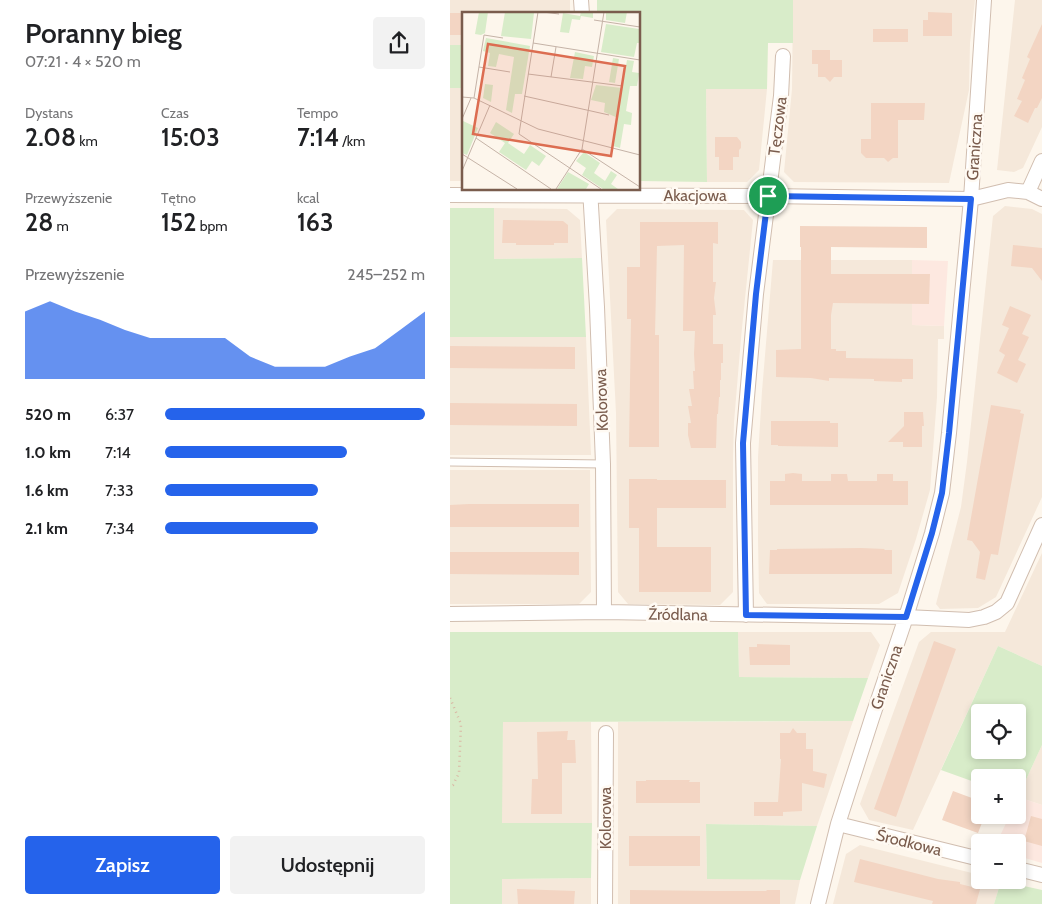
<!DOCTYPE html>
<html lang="pl">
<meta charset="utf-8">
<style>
body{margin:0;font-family:Cabin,sans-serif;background:#f2f2f2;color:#202124;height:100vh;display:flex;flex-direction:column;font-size:19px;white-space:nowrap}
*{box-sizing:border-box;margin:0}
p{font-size:16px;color:#757577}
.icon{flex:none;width:28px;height:28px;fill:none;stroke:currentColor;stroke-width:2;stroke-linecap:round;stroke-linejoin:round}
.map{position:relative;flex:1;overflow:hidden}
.sheet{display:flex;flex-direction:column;background:#fff;width:450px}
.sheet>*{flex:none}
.controls{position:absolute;left:521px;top:704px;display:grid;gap:10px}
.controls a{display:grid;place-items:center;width:55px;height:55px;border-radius:5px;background:#fff;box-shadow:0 2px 8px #0003;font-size:25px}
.pin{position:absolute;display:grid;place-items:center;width:42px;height:42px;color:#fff;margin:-21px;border:2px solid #fff;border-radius:50%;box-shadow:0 1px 5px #0007}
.round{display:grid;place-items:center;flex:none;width:52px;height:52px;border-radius:5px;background:#f2f2f2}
.overview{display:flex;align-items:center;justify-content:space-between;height:85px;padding:0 25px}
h1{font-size:28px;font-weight:600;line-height:38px}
.figures{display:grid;grid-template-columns:repeat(3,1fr);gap:8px;height:85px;padding:5px 25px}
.figures div{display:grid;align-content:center}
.figures b{font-size:25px;font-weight:600}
.figures small{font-size:14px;font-weight:400}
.figures p{font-size:14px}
.chart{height:140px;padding:10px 25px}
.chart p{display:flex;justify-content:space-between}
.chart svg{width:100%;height:90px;margin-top:5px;fill:#2563eb;opacity:.7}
.action{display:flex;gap:10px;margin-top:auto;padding:10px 25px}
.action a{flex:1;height:58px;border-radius:5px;background:#2563eb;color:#fff;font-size:20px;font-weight:600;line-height:58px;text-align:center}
.action a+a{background:#f2f2f2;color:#202124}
ul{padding:0 25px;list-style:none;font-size:16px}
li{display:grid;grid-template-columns:80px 60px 1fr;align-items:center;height:38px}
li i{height:12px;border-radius:6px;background:#2563eb}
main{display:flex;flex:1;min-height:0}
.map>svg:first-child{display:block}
.residential{fill:#f5e8da}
.commercial{fill:#fde8e0}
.green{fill:#d8ecc9;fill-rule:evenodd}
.building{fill:#f3d5c3}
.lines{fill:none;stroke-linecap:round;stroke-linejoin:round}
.lane-casing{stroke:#d1beb0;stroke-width:9}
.street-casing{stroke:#d1beb0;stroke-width:16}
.path{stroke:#d9b8a5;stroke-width:2.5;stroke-dasharray:1 4;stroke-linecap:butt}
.lane{stroke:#fff;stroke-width:7}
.street{stroke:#fff;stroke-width:14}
.route-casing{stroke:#fff;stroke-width:10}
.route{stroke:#2563eb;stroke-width:6}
.labels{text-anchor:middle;stroke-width:5;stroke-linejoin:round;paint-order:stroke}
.street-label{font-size:16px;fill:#7a5c4d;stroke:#fffaf3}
.inset-road{fill:none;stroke:#c5b3a7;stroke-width:1}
.view{fill:#dc6d51;fill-opacity:0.15;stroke:#dc6d51;stroke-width:2.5}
.inset-edge{fill:none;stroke:#7a5c4d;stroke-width:2.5}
</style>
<main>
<section class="sheet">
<div class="overview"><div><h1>Poranny bieg</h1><p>07:21 · 4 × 520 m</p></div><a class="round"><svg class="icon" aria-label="share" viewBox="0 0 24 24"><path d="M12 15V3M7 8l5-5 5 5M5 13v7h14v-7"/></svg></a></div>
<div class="figures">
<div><p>Dystans</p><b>2.08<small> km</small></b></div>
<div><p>Czas</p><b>15:03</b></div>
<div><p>Tempo</p><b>7:14<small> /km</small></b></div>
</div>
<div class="figures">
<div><p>Przewyższenie</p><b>28<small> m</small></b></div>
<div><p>Tętno</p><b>152<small> bpm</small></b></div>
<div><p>kcal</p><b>163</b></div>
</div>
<div class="chart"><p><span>Przewyższenie</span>245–252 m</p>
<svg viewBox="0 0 160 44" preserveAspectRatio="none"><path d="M0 44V11L10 6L20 11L30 15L40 20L50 24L60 24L70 24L80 24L90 33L100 38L110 38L120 38L130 33L140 29L150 20L160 11V44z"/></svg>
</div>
<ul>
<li><b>520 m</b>6:37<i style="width:100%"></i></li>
<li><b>1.0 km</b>7:14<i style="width:70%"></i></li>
<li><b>1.6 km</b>7:33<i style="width:59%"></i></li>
<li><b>2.1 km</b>7:34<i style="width:59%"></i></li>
</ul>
<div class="action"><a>Zapisz</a><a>Udostępnij</a></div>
</section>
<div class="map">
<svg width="592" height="904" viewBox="0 0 592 904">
<rect width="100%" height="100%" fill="#fdf6ec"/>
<path class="residential" d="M0 0H120V14H14V45H0Z
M343 0H525L520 43 519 90 499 183 344 182 334 172 342 89Z
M565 0H592V127L573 168 564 172 547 170Z
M0 88H14V181H0Z
M256 89H317L309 170 297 182H257Z
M555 206 582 209 592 214V497L546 597 528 608 490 609 486 604 511 507 517 462 543 216Z
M44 208 117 209 130 220 132 258 43 259Z
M167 209 294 210 303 220 291 338 284 422 283 456V592L270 605 178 604 168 592 166 413 156 220Z
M323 260H462V325L494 326V339H488L487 397 480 490 466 539 448 593 429 604H317L309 593 308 540V457L312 391Z
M0 337H136L141 455H0Z
M0 470H140L141 592 129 604H0Z
M592 553V666L548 646 463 830 419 820 410 804 469 642 481 632H555Z
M288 632H421L430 645 418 678 289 677Z
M403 721 367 826 256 824 257 878 350 880 345 904H168V722Z
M53 722H141L142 823H51Z
M592 745V805L568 797Z
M410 845 530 875V880L551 881 544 904H383L396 854Z
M141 878V904H52V879Z"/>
<path class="commercial" d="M462 260 498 261 494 326 462 325Z
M568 797 592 805V863L568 856V842H547L560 815H568Z"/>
<path class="green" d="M147 0H343V43H318L317 89H256L257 182 189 181V14H147Z
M0 45H14V88H0Z
M0 208H44V259L132 258 136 337H0Z
M0 632H288L289 677 418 678 403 721 53 722 52 823H142L141 878 52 879V904H0Z
M548 646 592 666V745L568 797V778H530V784L491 770ZM530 712H568V750H530Z
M256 824 367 826 350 880 257 879Z
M551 881 592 890V904H544Z"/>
<path class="building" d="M478 12 502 13V36H473V20H478Z
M0 13H14V35H0Z
M592 24V98L587 108H585L578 123 564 116 572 101 567 99 575 80 572 78 580 59 577 57Z
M423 29H458V42H423Z
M362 50H380V60H392V77H384L380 82 375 77H368V64H362Z
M421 103H475L474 120H448V158H443L438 162 434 158H416L411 153V139H421Z
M265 137H287L291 142V148L289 150V157H283V170H269V157H265Z
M53 220 113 221 118 225V243H104V245H66V243H52Z
M190 222H268V244L263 243V282H266L264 298 266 315H263V344H273V363H271V380H270V397H269L268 414H267L266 448H241L238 435V423H241L238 406H242L239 389H244L243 371H245L244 354 245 331H233L234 245 207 246 205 335H209V447H179L181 319H177V267H190Z
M350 226 477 227V248L381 247V274H480L479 304 383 303 381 315V349H386V351H396V358L463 359V379H452V382L424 381V379L379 378V381L361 378 326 377V350L351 349V247H350Z
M563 245 592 248V281L582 268 561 266Z
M560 306 581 315 572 334 579 337 568 360 576 364 567 383 547 373 555 355 549 351 559 328 552 325Z
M0 346 125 347V369L0 368Z
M0 403 127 404V426L0 425Z
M541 405 571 410 570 413 574 414 548 555 541 554 535 580 526 578 530 552 522 541 517 540Z
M454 412H473L474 426H472V447H453V442H438L454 426Z
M321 421H380V423H388V447L328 446V445H321Z
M343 473 352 474V481H381V474H397L398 481H427V474H443V481H458V505H320V481H335V474Z
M179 479H207V480H276V508H207V547H261V592H189V528H179Z
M19 504H129V527H0V505Z
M411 548 435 549 434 550H442V574H319L320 550H327V549Z
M0 552H129V575L0 574Z
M484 641 506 649 446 817 424 809Z
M307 644 340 645V665H300L299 647H307Z
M343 728 347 733H356V749H363V771L377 774 374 788 352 783V811L333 812V816H304V802H328L331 759H330V733H340Z
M118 731 117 740H125L126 763H112V814H81L82 779H88L87 732Z
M196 780H240L239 782H250V803H186V781H196Z
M503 791 530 801V815H535L528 833 492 820Z
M581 816 592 819V846L574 841Z
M179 836H250V866H179Z
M410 859 488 879 510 882V884L530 889 526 904H482L483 901 404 882Z
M67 889 125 891 124 904H68Z
M180 890 265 891H317L316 890H330V904H180Z"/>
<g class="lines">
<defs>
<path id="lane" d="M0 462 153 464"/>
<path id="street" d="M131 0 132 14
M140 189 147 307 153 464 154 612
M578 192 592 161
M0 195 318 196 521 199 558 190 578 192 592 199
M0 614 154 612 456 617 519 620 534 617 546 612 557 603 592 525
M296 615 293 443 306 294 331 96 333 56
M388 824 530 859
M568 869 592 875
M155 904 156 733
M368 904 388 824 422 718 456 617 482 533 492 493 499 433 521 199 534 0"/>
</defs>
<use href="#lane" class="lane-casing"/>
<use href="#street" class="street-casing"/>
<path class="path" d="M0 698 11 724 9 773 3 785 0 786"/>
<use href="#lane" class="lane"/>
<use href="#street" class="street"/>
</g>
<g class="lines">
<defs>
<path id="route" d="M318 196 521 199 499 433 492 493 482 533 456 617 296 615 293 443 306 294Z"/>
</defs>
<use href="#route" class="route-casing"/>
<use href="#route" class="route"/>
</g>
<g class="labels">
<g class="street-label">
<text transform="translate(327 126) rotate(-83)" y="6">Tęczowa</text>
<text transform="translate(524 147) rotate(-86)" y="6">Graniczna</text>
<text x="245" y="201">Akacjowa</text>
<text transform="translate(151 400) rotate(-92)" y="6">Kolorowa</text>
<text transform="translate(228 614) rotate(1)" y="6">Źródlana</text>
<text transform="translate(436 677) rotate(-71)" y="6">Graniczna</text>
<text transform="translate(155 818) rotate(-90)" y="6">Kolorowa</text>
<text transform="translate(459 842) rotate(14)" y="6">Środkowa</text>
</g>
</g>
<g transform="translate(12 12)">
<rect width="178" height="178" fill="#fdf6ec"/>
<path d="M17 0H26L23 21 19 23 13 22ZM43 0 72 1 69 27 39 24ZM119 0H131V6L119 4 118 8 110 7 107 21 98 20 101 1 118 4ZM144 0H165L163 11 144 8ZM144 12 177 17V31H175L172 45 139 40ZM24 26 68 34 60 82H53L50 101 44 98 52 45 37 42 34 55 26 54 28 41 21 39ZM113 40 132 44 130 55 123 54 121 67 108 66ZM151 46 157 47 153 71 147 70ZM165 48 172 49 170 60 177 61V57V62L175 74H168L164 99 170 101 169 113 162 112 158 136 151 134 156 106 142 100 143 91 129 88 134 73 160 76ZM23 72 31 73 29 90 21 86ZM1 109 16 116 5 143 0 141ZM34 110 52 122 46 131 62 142 68 133 84 144 77 154 70 149 64 158 37 140 43 131 28 121ZM122 140 138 151 132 161 143 169 149 159 155 163 149 172 156 177H141L120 163 124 156 114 149ZM106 160 127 172 124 177H95Z" fill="#d8ecc9"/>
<path class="inset-road" d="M76 0 57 122 139 177M81 0 97 2M132 8 178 15M71 31 178 48M17 55 48 60M66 62 161 74M89 65 94 35M62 84 147 103M0 85 12 86 76 117 178 143M12 86 22 23 41 26M0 107 9 86M14 126 89 177M120 137 178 175M0 142 55 177M0 159 28 93M94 177 120 137 142 0"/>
<path class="view" d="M26 32 163 54 149 144 11 122Z"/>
<rect width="178" height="178" class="inset-edge"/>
</g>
</svg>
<div class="controls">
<a><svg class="icon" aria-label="locate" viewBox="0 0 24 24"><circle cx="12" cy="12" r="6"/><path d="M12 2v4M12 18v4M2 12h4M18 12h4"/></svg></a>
<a>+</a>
<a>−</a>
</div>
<div class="pin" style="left:318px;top:196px;background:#1e9e55"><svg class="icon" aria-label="arrive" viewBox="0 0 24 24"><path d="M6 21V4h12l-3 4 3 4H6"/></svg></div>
</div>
</main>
